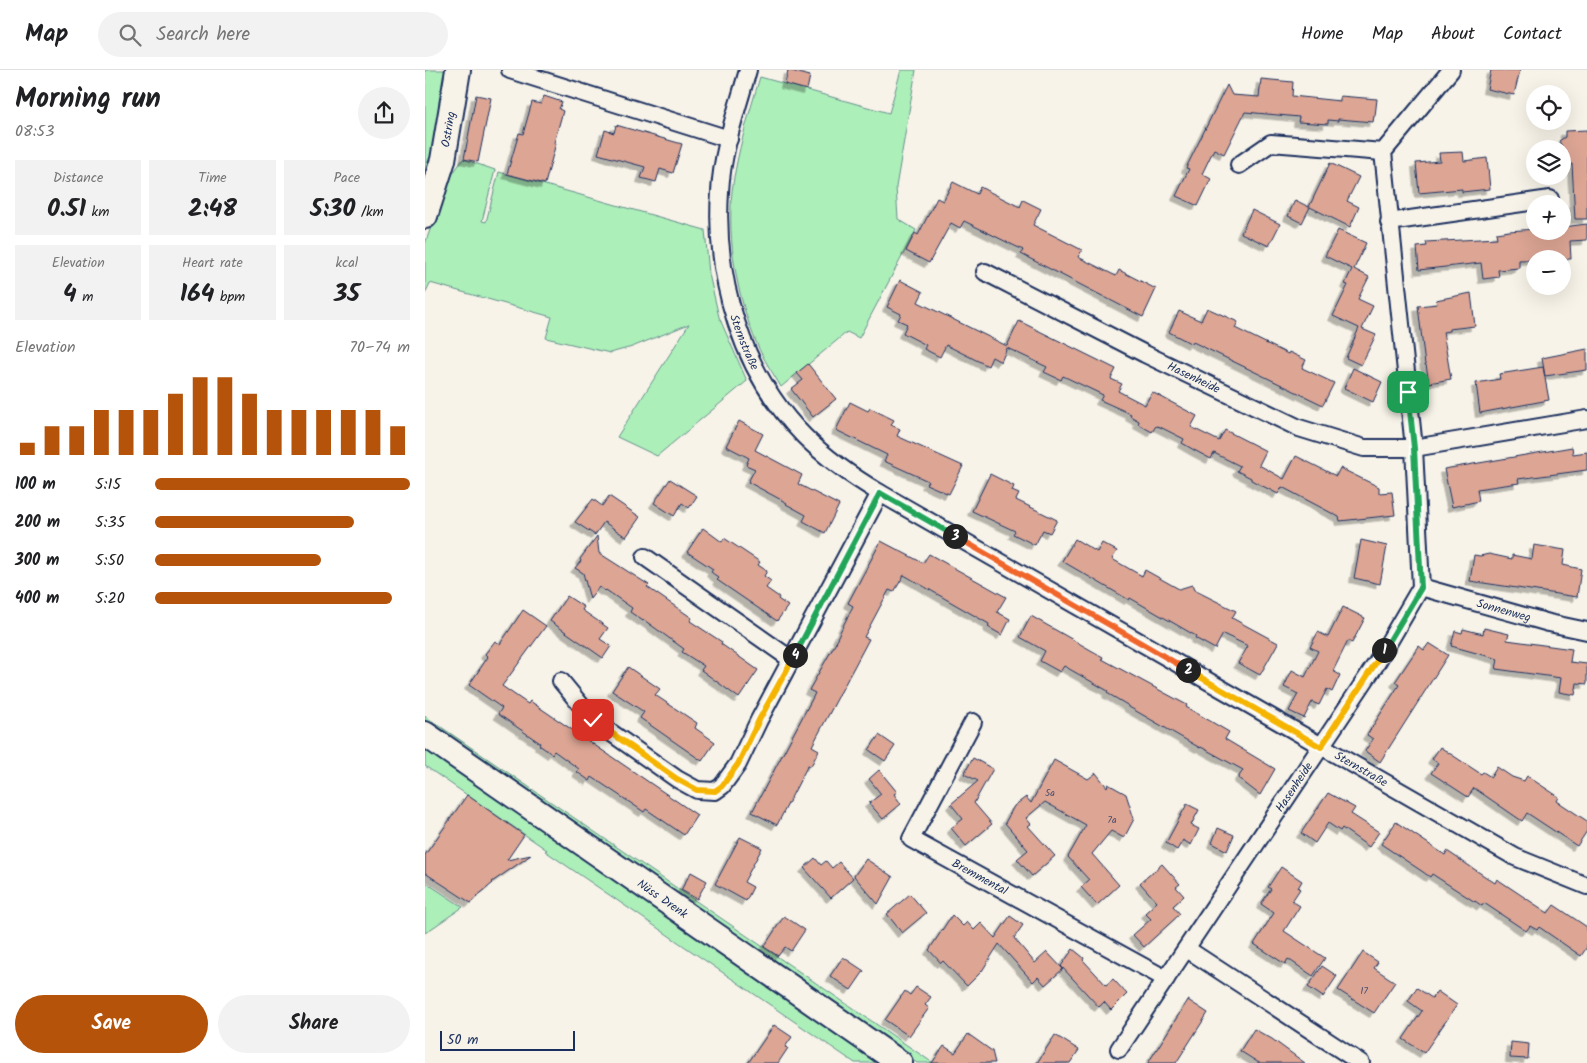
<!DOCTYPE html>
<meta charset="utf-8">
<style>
body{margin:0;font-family:Kalam,sans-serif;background:#f2f2f2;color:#202124;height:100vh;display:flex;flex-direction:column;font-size:19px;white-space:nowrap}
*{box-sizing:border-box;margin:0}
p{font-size:16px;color:#757577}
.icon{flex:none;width:28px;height:28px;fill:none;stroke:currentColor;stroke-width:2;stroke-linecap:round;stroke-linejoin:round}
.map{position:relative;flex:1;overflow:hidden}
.panel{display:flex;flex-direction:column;background:#fff;width:425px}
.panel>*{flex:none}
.buttons{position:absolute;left:1101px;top:15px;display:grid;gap:10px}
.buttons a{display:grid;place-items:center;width:45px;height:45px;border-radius:50%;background:#fff;box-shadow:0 5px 20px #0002;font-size:25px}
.scale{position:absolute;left:15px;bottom:12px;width:135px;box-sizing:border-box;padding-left:5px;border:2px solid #1b2f5e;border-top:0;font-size:14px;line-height:18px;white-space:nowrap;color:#1b2f5e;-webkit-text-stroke:4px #f7f3e8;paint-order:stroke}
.pin{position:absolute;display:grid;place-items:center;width:42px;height:42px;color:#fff;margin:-21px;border-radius:10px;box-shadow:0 2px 8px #0006}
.km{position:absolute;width:25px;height:25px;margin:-12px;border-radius:50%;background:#222;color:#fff;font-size:14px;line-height:25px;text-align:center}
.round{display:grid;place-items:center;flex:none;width:52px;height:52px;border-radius:26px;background:#f2f2f2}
.head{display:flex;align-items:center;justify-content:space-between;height:85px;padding:0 15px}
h1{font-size:28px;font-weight:600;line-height:38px}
.figures{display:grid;grid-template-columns:repeat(3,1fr);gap:8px;height:85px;padding:5px 15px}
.figures div{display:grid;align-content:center;border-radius:0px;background:#f2f2f2;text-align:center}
.figures b{font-size:25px;font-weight:600}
.figures small{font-size:14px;font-weight:400}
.figures p{font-size:14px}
.chart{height:140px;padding:10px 15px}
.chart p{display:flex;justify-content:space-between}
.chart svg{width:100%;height:90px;margin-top:5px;stroke:#b45309;stroke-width:6}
.button{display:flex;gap:10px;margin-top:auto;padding:10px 15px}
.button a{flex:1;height:58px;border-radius:30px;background:#b45309;color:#fff;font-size:20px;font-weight:600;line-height:58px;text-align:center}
.button a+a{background:#f2f2f2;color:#202124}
ul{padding:0 15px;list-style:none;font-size:16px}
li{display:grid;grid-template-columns:80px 60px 1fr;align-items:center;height:38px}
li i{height:12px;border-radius:6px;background:#b45309}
header{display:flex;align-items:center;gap:30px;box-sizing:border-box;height:70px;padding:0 25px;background:#fff;border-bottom:1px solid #e0e0e0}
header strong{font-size:24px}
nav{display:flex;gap:28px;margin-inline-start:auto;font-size:18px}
.search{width:350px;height:45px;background:#f2f2f2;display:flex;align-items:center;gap:12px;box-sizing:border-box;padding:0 18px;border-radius:28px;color:#757577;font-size:19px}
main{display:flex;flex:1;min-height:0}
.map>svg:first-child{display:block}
.green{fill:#adefb9;stroke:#648f8c}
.building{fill:#dca594;stroke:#1b2f5e;filter:url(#shadow)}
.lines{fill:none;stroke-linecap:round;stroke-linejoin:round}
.minor-casing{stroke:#1b2f5e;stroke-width:20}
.secondary-casing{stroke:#1b2f5e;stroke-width:28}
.minor{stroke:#f7f3e8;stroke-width:16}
.secondary{stroke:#f7f3e8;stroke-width:24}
.split-1-casing{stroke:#fff;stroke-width:10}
.split-2-casing{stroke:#fff;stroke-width:10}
.split-3-casing{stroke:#fff;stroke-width:10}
.split-4-casing{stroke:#fff;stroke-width:10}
.split-5-casing{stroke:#fff;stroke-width:10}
.split-1{stroke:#22a559;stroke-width:6}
.split-2{stroke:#f5b400;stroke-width:6}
.split-3{stroke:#f0652b;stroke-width:6}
.split-4{stroke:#22a559;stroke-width:6}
.split-5{stroke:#f5b400;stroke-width:6}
.labels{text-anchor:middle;stroke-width:4;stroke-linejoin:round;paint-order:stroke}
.number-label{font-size:10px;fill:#4b4c6c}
.street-label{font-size:12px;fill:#1b2f5e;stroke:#f7f3e8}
</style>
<header>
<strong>Map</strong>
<div class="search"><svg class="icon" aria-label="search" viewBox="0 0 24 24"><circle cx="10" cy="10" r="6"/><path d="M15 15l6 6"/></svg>Search here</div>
<nav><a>Home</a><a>Map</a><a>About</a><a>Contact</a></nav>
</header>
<main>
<section class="panel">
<div class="head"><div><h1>Morning run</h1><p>08:53</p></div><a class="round"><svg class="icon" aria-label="share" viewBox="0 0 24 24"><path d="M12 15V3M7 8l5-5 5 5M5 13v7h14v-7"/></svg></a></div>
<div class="figures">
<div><p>Distance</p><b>0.51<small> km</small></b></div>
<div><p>Time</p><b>2:48</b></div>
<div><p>Pace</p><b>5:30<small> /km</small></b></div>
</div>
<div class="figures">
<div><p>Elevation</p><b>4<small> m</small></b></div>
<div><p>Heart rate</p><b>164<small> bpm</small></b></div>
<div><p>kcal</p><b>35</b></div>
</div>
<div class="chart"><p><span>Elevation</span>70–74 m</p>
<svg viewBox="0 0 160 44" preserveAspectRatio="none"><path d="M5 44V38M15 44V30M25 44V30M35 44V22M45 44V22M55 44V22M65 44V14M75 44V6M85 44V6M95 44V14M105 44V22M115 44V22M125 44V22M135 44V22M145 44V22M155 44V30"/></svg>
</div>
<ul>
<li><b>100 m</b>5:15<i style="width:100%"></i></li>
<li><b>200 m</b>5:35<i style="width:78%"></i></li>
<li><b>300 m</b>5:50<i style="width:65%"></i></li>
<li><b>400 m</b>5:20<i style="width:93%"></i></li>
</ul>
<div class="button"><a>Save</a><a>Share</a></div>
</section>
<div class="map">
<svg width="1162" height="993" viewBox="0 0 1162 993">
<defs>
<filter id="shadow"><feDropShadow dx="-4.5" dy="4.5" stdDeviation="0" flood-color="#0004"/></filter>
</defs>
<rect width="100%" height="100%" fill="#f7f3e8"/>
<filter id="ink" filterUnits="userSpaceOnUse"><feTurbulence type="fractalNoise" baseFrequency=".02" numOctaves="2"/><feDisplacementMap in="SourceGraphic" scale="10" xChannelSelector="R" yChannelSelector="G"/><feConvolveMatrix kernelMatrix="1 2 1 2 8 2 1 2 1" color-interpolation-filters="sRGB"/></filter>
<g filter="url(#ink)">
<path class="green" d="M0 0H22L10 74 0 109Z
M476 0H491L471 117 473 149 491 160 434 268 422 262 356 317C348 303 338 289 332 274 312 228 302 171 307 121 312 82 324 44 335 7L464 43Z
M38 89 70 100 57 151 61 152 74 102 280 160 284 204 294 247 322 311 232 386 192 367 264 254 207 277 185 283 121 268 127 247 5 213 0 224V174L22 112Z
M0 646 508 993H492L0 653Z
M0 677 456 993H430L120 781 122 780 0 696Z
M0 812 38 837 0 863Z"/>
<path class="building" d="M363 0 385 6 382 20 360 14Z
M1066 0H1095L1089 25 1062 19Z
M836 9 868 12 867 26 915 31V26L952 29 950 46H949L948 52 913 49V51L903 50V54L873 52 874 47 820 42 799 84 789 79 777 104 786 109 773 136 751 126 764 99 761 98 802 15 807 25 834 27Z
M51 25 66 28 53 92 39 89Z
M119 26 137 32 134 39 138 41 129 73H131L120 114 82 104 94 63 98 64 107 32 116 34Z
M191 55 257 74 248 103 235 99 231 112 216 108 220 97 173 84 180 60 189 63Z
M1162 60V149H1150L1147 94 1142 95 1141 84 1134 71 1140 67V61Z
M1038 82 1039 91 1062 88 1065 119 1037 122V119L994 123 991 93 1015 91 1014 83Z
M905 93 934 107 922 131 934 137 925 157 885 137 877 153 863 146 870 130 884 137Z
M528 112 552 124 555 117 595 137 598 130 616 139 608 155 657 180 653 187 691 206 694 200 731 219 718 247 596 184 598 180 539 151 535 158 526 153 504 193 481 181 490 163 493 165 512 128 518 131Z
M827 140 855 154 844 176 816 163Z
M1162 154V170L1145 171 1146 189 1094 190V198L1073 200 1074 207 1058 209 1056 193 994 200 992 177 1002 176 1001 172 1072 168 1071 163 1084 161 1110 159V161H1138V157Z
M913 160 941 173 929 199 944 207 933 229 948 236 937 259 951 265 936 295 921 288 934 258 908 246 923 215 920 214 927 199 900 186Z
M475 210 498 222 493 232 582 276 594 251 691 299 686 309 697 314 693 321 720 335 727 322 772 346 766 357 794 371 800 360 841 381 834 395 859 409 871 386 911 406 915 398 954 417V423L967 422 970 445 915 451 914 447 857 417 853 424 826 410V408L812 401 815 396 789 383 786 389 769 380 757 373 759 369 735 357 731 356 727 362 713 354 714 351 705 346 706 344 675 330 678 325 638 306 636 310 619 302 622 297 582 278 576 292 567 287 563 296 521 275 515 287 499 279 501 275 478 263 482 254 473 250 476 244 462 237Z
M1046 223 1050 256 1024 259V261L1018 262 1026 309 1004 313 1001 295H1000L993 236 1012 234 1011 230Z
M782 238 813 252 810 258 863 284 864 282 881 290 877 298 909 313 898 335 768 272 767 274 744 262 754 241 776 251Z
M1162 279V300L1120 306 1117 288Z
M383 294 411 329 388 347 366 319 378 310 372 303Z
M1118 297 1124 330 1055 343 1051 313 1075 309 1074 304Z
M928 298 957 312 948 332 919 318Z
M425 332 443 341 445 338 469 350 466 355 475 359 472 366 538 396 524 424 501 414 503 411 459 391 462 385 411 360Z
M314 351 338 364 330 380 377 405 373 414 414 435 400 463 378 451 381 445 361 434 362 433 323 412 330 399 321 395 324 388 301 376Z
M1147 377 1148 384 1162 382V400L1093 409 1094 413 1052 419 1054 431 1027 437 1019 399Z
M565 404 589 416 587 421 594 424 591 430 632 450 625 463 618 460 610 475 588 464 590 461 547 441Z
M245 409 272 426 264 438 257 433 249 446 229 433Z
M184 426 215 447 201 467 179 452 170 465 150 452 168 429 177 436Z
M278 458 297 472 299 468 335 492 333 495 342 501 339 506 346 511 341 518 354 527 353 529 363 536 352 551 292 510 294 508 286 502 288 499 262 482Z
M172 466 174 483 224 515 222 517 267 548 265 551 297 572 296 574 333 600 314 628 276 600 279 596 257 582 259 579 219 550 218 551 205 542 207 538 181 520 180 521 174 517 165 529 158 503 150 498 156 491 155 489Z
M650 469 672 482 677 473 692 481 687 489 717 506 720 500 754 519 767 515 769 520 811 541 807 548 853 573 835 605 813 593 823 576 798 564 790 579 770 568 771 566 705 528 704 530 637 491Z
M936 470 962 476 955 514 929 508Z
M456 471 498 493 504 484 581 527 572 542 585 549 577 565 563 557 564 554 479 505 469 522 464 520 439 567 444 569 387 676 394 680 386 696 383 695 352 755 327 742 387 629 390 623 384 620 413 569 412 568 428 536 423 533Z
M1109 475 1140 480 1138 495 1156 499 1152 527 1045 511 1049 485 1055 486 1064 484 1087 489V485L1107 489Z
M142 526 159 537 157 540 183 558 175 569 186 576 178 588 125 551Z
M918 537 940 548 927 573 923 571 908 601 915 605 907 622 902 619 894 635 887 632 879 648 864 641 873 624 859 617 867 600 880 607 893 581 885 577 893 562 903 567Z
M98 540 121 556 77 616 103 634 105 631 272 745 259 765 221 739 219 742 167 707 165 711 152 702 154 699 129 681 127 684 114 675 115 673 73 644 77 638 44 615 63 587 60 584 70 571 75 574Z
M606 546 678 587 677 589 762 635 761 637 804 662 800 669 850 699 835 725 813 708 818 700 776 677 775 678 704 637V636L682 623 683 621 639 596 635 602 615 591 620 581 595 567Z
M1059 558 1084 564 1082 570 1147 579 1145 592 1162 594V614L1152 613 1150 625 1134 622 1136 608 1071 599 1073 589 1026 576 1030 561 1037 563 1038 559 1058 564Z
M1004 573 1023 585 955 692 940 681 948 669 942 665 974 615 970 612 994 576 999 580Z
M203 597 235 619 230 625 272 653 270 658 290 672 277 691 215 648 219 642 187 621Z
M454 665 470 676 460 691 444 680Z
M1015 677 1056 704 1058 702 1066 707 1072 697 1087 707 1099 711 1102 706 1134 727 1132 731 1162 751V761L1152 776 1102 743 1097 751 1049 718 1043 727 1006 703 1013 693 1007 689Z
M548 688 568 699 549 733 567 754 541 776 526 758 538 749 526 734 553 711 539 704Z
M629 690 663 709 671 703 682 717 683 714 701 724 709 749 699 768 686 761 667 784 694 815 672 835 656 817 664 810 643 787 661 755 620 732 601 748 606 754 603 756 630 786 607 806 592 789 603 780 580 753 589 736 601 727 606 733Z
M454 700 472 722 469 724 476 734 458 749 444 733 456 724 444 709Z
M903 723 930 738 926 744 954 762 944 777 917 758 915 761 903 753 890 773 876 763Z
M42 725 99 765 82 790 106 785 67 812 68 813 51 827 46 833 0 803V785Z
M762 734 774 740 766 755 774 759 766 775 758 770 752 780 741 773Z
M971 752 1020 785 1022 781 1070 813 1072 809 1123 843 1129 835 1162 857V877L1156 886 1114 857 1112 860 1105 856 1101 861 1059 833 1057 836 1050 831V832L1007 804 1005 807 998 802 956 774Z
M793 758 809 765 802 781 787 773Z
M315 767 337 778 319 812 328 817 321 831 290 814Z
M390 788 396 795 401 791 407 798 414 792 428 808 406 828 379 798Z
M441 789 468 807 453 834 429 806Z
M737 794 755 814 751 817 759 826 748 836 755 844 719 877 708 865 726 849 720 843 732 832 715 813Z
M856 797 877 811 873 818 875 819 867 831 875 836 859 861 900 888 888 906 863 889 860 894 829 874 849 843 836 834 846 819 843 817Z
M266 802 282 811 272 829 256 820Z
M485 824 501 843 477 863 462 844Z
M527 845 538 856 542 852 549 860 556 853 570 868 585 846 598 855 589 868 610 893 622 882 638 899 620 915 613 907 608 912 574 874 557 901 542 916 518 891 516 893 504 880Z
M359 846 380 860 366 881 360 877 353 886 339 877Z
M648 879 659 888 658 890 681 915 688 909 702 924 686 940 679 932 674 937 636 896Z
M938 882 953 892 949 898 970 912 949 943 913 920Z
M418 887 439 901 426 920 405 906Z
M897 896 912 906 898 927 883 917Z
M491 917 506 927 500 935 504 938 484 966 460 950 480 921 485 925Z
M992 918 1007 928 1012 921 1032 935 999 983 978 969 997 941 983 931Z
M763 930 783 943 751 993H723Z
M349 955 367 967 360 977 363 978 353 993H323Z
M829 959 847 969 880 993H834L815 981Z
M543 964 567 981 570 993H507L519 976 530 983Z
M630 965 654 980 645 993H612Z
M1086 972 1104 974 1103 989 1085 988Z"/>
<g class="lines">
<defs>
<g id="minor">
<path d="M85 0 304 69"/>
<path id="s1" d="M323 0C312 40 297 80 295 122 289 209 317 303 379 366 402 389 428 407 455 423L1090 787 1162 816"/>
<path d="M814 95 846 73 958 82"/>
<path d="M964 152 1125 129"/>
<path id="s2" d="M560 202 720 284 874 358 939 378H989L1162 349"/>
<path d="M220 487 367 590"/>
<path id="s3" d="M996 517 1124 553 1162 561"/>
<path d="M136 611 168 650 252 709 272 720 290 721 297 716 313 694 334 650 455 423"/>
<path id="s4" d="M548 652 486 769 741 909"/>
<path d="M762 879 936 993"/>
<path id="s5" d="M694 979 951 594 996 517 989 378 958 82 1026 0"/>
</g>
<g id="secondary">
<path id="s6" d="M0 146 18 90 33 0"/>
<path id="s7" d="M0 664 475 993"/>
</g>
</defs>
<use href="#minor" class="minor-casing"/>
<use href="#secondary" class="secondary-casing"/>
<use href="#minor" class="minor"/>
<use href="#secondary" class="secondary"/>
</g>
</g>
<g class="lines" filter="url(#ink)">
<defs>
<path id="split-1" d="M959 580 996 518 989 378 983 322"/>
<path id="split-2" d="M763 600 896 677 959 580"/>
<path id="split-3" d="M530 466 763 600"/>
<path id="split-4" d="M370 585 455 423 530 466"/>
<path id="split-5" d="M168 650 252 709 272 720 290 721 297 716 313 694 334 650 370 585"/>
</defs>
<use href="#split-1" class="split-1-casing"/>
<use href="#split-2" class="split-2-casing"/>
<use href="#split-3" class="split-3-casing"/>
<use href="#split-4" class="split-4-casing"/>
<use href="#split-5" class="split-5-casing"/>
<use href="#split-1" class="split-1"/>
<use href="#split-2" class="split-2"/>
<use href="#split-3" class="split-3"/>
<use href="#split-4" class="split-4"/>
<use href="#split-5" class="split-5"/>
</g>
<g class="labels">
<g class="number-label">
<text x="625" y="726">5a</text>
<text x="687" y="753">7a</text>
<text x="939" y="924">17</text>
</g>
<g class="street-label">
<text dy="4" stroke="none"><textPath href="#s6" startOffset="90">Ostring</textPath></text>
<text dy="4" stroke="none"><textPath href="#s1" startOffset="279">Sternstraße</textPath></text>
<text dy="4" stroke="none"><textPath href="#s2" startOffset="234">Hasenheide</textPath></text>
<text dy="4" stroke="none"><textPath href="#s3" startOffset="86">Sonnenweg</textPath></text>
<text dy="4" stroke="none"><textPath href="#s1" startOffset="1041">Sternstraße</textPath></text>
<text dy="4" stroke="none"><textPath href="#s5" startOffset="315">Hasenheide</textPath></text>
<text dy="4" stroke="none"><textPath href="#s4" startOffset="211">Bremmental</textPath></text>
<text dy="4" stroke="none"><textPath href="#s7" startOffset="289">Nüss Drenk</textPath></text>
</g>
</g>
</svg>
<div class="buttons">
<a><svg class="icon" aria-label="locate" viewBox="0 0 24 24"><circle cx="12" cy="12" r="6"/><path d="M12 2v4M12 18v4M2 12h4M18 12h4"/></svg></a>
<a><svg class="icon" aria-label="layers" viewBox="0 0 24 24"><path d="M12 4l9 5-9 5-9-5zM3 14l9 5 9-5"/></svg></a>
<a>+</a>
<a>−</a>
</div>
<div class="scale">50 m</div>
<div class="pin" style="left:983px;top:322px;background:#1e9e55"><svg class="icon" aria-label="arrive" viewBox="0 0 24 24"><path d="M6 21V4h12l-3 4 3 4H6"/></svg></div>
<div class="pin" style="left:168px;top:650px;background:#d93025"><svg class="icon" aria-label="check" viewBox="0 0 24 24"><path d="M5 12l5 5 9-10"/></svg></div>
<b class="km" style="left:959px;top:580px">1</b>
<b class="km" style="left:763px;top:600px">2</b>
<b class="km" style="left:530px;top:466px">3</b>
<b class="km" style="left:370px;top:585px">4</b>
</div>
</main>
